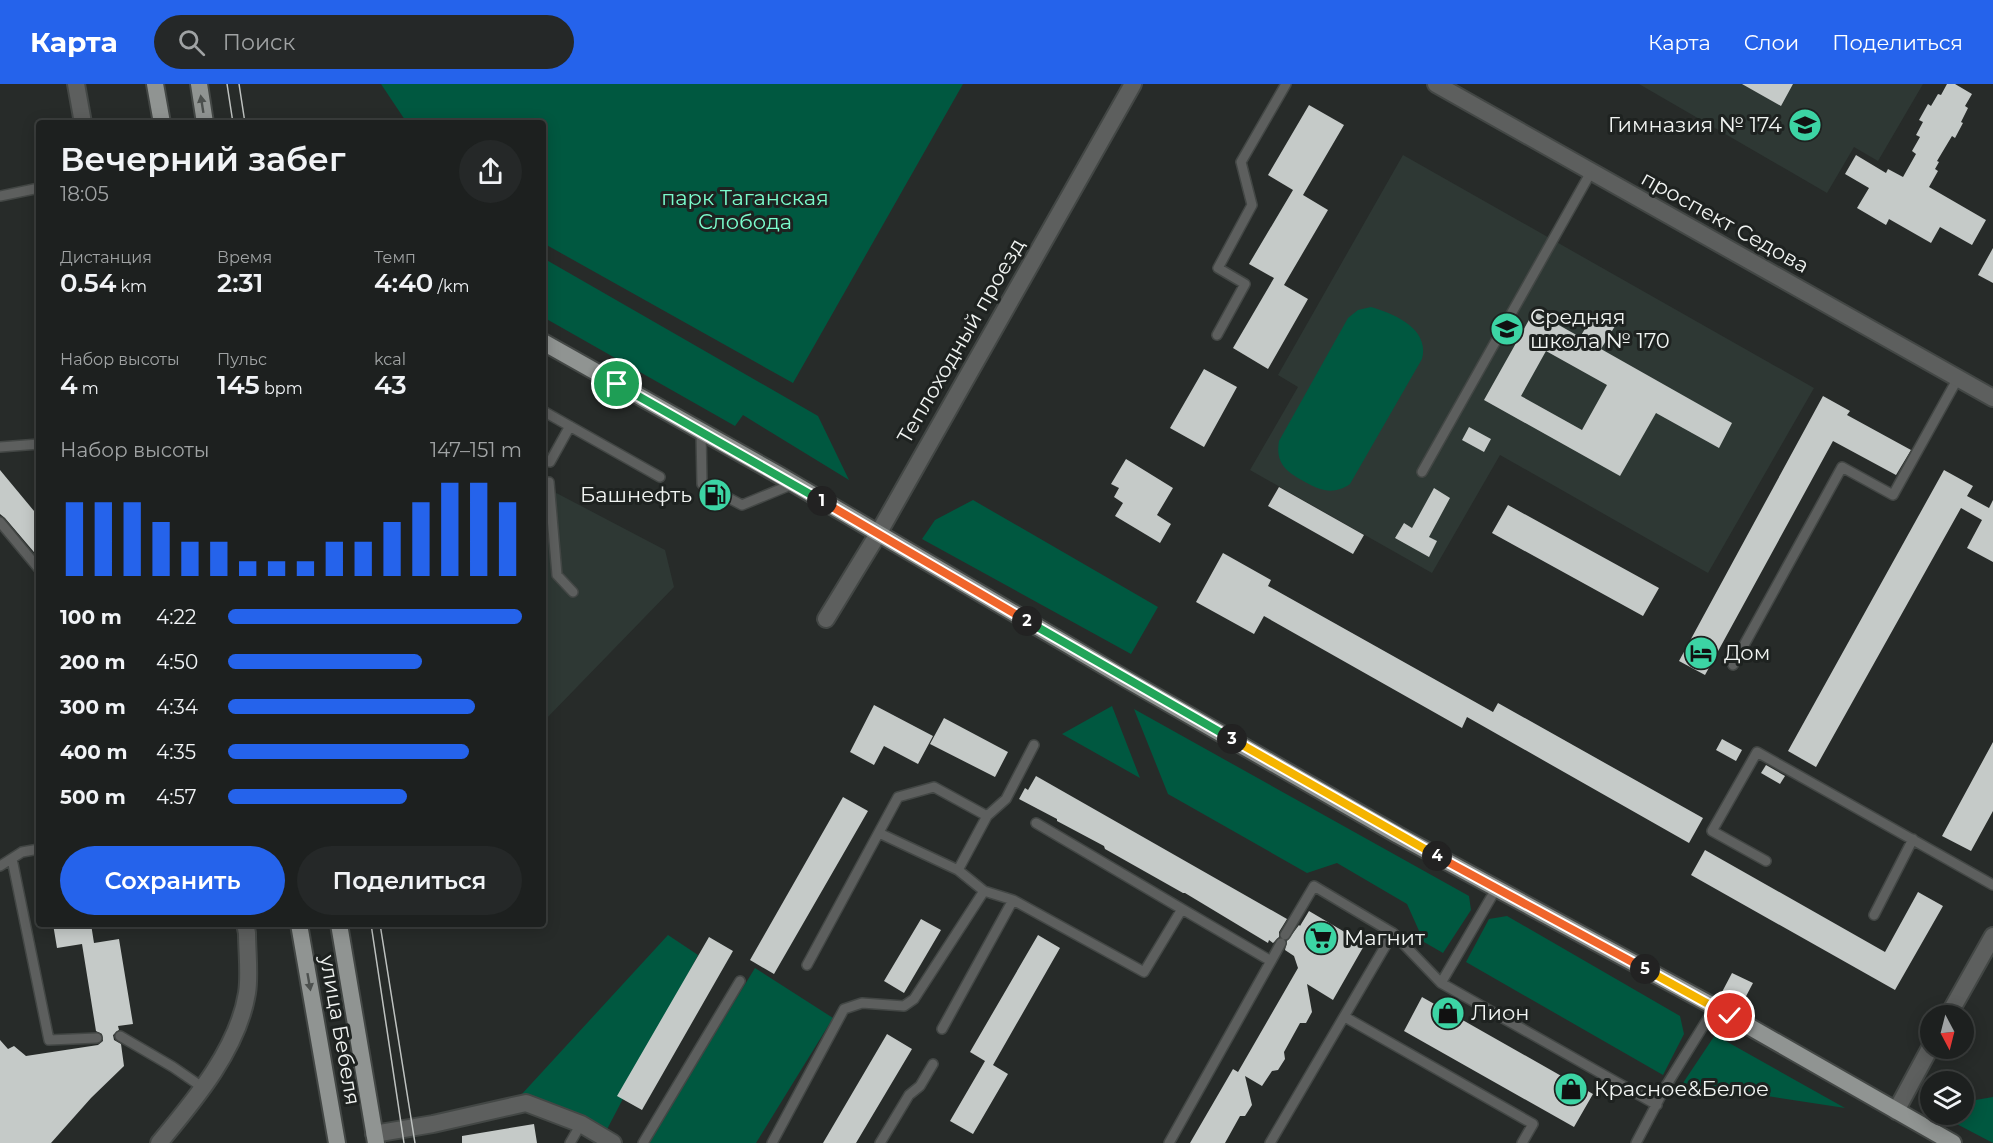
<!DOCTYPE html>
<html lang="ru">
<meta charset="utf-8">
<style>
body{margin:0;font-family:Montserrat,sans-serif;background:#252828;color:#f1f3f6;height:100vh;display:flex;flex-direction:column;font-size:22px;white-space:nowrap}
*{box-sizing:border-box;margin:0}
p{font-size:20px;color:#a0a3a4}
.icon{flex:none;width:33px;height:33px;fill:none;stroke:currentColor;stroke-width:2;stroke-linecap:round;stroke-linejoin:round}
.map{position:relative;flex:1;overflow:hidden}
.sheet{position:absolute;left:36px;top:36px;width:510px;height:807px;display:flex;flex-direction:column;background:#1d201f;border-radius:6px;box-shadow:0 3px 15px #0003,0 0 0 2px #3b3e3d}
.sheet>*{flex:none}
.needle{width:39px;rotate:173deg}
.fabs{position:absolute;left:1920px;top:921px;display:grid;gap:12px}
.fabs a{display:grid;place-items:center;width:54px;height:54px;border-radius:50%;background:#1d201f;box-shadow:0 3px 15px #0003,0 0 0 2px #3b3e3d;font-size:30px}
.pin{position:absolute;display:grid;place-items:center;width:51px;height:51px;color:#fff;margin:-26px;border:3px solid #fff;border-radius:50%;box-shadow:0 2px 6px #0007}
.km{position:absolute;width:30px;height:30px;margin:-15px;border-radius:50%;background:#222;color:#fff;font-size:16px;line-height:30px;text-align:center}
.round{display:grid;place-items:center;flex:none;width:63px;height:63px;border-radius:32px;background:#252828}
.overview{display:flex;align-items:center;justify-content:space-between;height:102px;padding:0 24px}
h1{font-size:33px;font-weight:600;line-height:45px}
.figures{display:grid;grid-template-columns:repeat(3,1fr);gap:9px;height:102px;padding:6px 24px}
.figures div{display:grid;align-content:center}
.figures b{font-size:26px;font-weight:600}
.figures small{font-size:16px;font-weight:400}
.figures p{font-size:16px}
.chart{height:168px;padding:12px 24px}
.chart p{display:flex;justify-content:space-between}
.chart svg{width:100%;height:108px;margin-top:6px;stroke:#2563eb;stroke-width:6}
.button{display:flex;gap:12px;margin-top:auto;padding:12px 24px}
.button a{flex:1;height:69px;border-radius:36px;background:#2563eb;color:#fff;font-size:24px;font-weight:600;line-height:69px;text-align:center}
.button a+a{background:#252828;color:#f1f3f6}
ul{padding:0 24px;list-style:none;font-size:20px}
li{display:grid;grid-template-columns:96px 72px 1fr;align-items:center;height:45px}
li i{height:15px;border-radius:8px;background:#2563eb}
header{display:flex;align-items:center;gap:36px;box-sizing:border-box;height:84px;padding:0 30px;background:#2563eb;color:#fff}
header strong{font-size:28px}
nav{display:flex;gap:33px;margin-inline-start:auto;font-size:21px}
.search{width:420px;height:54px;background:#252828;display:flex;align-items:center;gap:15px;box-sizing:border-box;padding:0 21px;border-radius:33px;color:#a0a3a4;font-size:22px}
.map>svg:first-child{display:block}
.built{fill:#2e3834}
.green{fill:#005840}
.building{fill:#c5cac8;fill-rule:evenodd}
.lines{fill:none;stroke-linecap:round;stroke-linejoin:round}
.service-casing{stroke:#434745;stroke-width:12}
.minor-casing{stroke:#434745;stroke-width:20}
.primary-casing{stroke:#434745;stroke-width:20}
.service{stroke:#5d5f5e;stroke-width:9}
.minor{stroke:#5d5f5e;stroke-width:16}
.primary{stroke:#909492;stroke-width:16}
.tram{stroke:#bec2c0;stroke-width:1.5}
.oneway{fill:#4c504e}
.split-1-casing{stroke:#fff;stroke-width:12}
.split-2-casing{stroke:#fff;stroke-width:12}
.split-3-casing{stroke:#fff;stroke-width:12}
.split-4-casing{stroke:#fff;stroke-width:12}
.split-5-casing{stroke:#fff;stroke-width:12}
.split-6-casing{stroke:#fff;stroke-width:12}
.split-1{stroke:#22a559;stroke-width:8}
.split-2{stroke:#f0652b;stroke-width:8}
.split-3{stroke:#22a559;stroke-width:8}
.split-4{stroke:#f5b400;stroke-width:8}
.split-5{stroke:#f0652b;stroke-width:8}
.split-6{stroke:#f5b400;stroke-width:8}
.labels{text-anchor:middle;stroke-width:6;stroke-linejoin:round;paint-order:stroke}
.poi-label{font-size:21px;fill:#f1f4f2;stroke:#1e2220;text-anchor:start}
.park-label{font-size:21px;fill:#7bfdcd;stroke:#1e2220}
.street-label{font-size:21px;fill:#f1f4f2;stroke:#1e2220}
</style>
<header>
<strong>Карта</strong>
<div class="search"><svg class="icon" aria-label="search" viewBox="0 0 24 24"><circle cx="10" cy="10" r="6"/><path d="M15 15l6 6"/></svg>Поиск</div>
<nav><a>Карта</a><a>Слои</a><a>Поделиться</a></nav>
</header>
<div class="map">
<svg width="1993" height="1059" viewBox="0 0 1993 1059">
<rect width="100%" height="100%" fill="#272b29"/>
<path class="built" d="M1639 0H1923L1878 77 1854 63 1827 109Z
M1403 71 1814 304 1708 489 1500 371 1432 489 1250 386 1298 303 1278 291Z
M543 402 665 466 674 503 543 638Z"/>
<path class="green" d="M381 0H963L793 299 543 159V39H407Z
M543 174 818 332 849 396 743 331 735 342 543 233Z
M1371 223C1395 230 1430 245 1422 275L1350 400C1334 411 1321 407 1305 398 1287 388 1275 380 1279 357L1348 234 1358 226Z
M973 416 1158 523 1131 570 922 455 935 436Z
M1112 622 1140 694 1062 650Z
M1134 625 1469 812 1471 826 1443 869 1424 858 1407 820 1337 779 1307 789 1168 710Z
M1507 832 1680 932 1684 950 1663 991 1466 878 1489 835Z
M668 851 698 871 603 1053 521 1011Z
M755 884 833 934 756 1059H648Z
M1715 951 1845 1024 1683 999Z
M1993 1013V1059L1951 1037 1952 1031 1964 1030V1018Z"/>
<path class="building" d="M1742 0H1793L1781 22Z
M1947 0H1955L1972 10 1965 22 1968 24 1961 38 1963 39 1955 54 1952 52 1937 77 1939 78 1935 85 1938 87 1929 103 1986 136 1972 161 1940 143 1931 159 1889 135 1886 141 1857 124 1869 104 1845 90 1856 71 1886 89 1888 85 1903 93 1916 70 1912 67 1920 53 1916 51 1923 38 1919 36 1928 20 1931 22 1938 10 1941 11Z
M1309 21 1344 41 1303 111 1328 126 1284 201 1308 215 1268 285 1233 264 1274 194 1249 180 1293 106 1268 91Z
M1993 164V199L1978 191Z
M1534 227 1580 253 1594 230 1615 242 1601 265 1732 339 1719 364 1656 329 1620 392 1484 316ZM1546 267 1607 301 1582 346 1521 312Z
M1204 285 1237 303 1204 363 1170 344Z
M1823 312 1850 327 1847 331 1911 366 1896 391 1833 357 1705 591 1679 577Z
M1469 343 1491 355 1484 368 1462 356Z
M1126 375 1173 404 1157 431 1171 440 1160 459 1115 432 1123 419 1114 413 1119 404 1111 400Z
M0 386 39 433V474L5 434 0 430Z
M1944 386 1973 402 1967 412 1989 424 1993 416V478L1967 464 1982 436 1961 424 1816 683 1788 667Z
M1279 403 1364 451 1353 470 1268 422Z
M1434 404 1450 414 1429 453 1437 457 1429 473 1395 454 1404 439 1412 444Z
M1508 421 1659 504 1643 532 1492 449Z
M1223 469 1271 496 1268 502 1493 628 1498 619 1703 734 1689 759 1467 633 1462 644 1264 532 1254 550 1196 518Z
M874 621 933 652 918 680 884 662 874 681 850 668Z
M944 634 1008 668 995 693 930 660Z
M1722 655 1742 666 1736 677 1716 666Z
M1993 658V727L1971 767 1942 752Z
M1766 681 1785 692 1780 700 1761 689Z
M1036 692 1287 835 1279 848V853L1273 859 1269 856 1268 859 1185 809H1183L1105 765 1104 762 1057 737V735L1019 715 1025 704 1028 706Z
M843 713 868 727 774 890 750 876Z
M1705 766 1885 868 1918 808 1943 822 1895 906 1691 791Z
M1309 827 1365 860 1333 916 1307 900 1312 928 1306 939H1300L1284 968 1285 975 1278 986 1272 987 1262 1002 1245 992 1252 1021 1245 1032H1240L1225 1059H1190L1233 985 1238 988 1298 884 1294 872 1285 866 1287 857 1299 841 1300 842Z
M921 835 941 846 904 909 884 897Z
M53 840H91L94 859 119 855 133 940 118 942 119 946 113 951 114 956 121 960 124 982 91 1014 51 1059H0V956L8 965 14 962 26 972 98 961 103 957 102 950 96 947 82 860 57 864Z
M1038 851 1060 864 993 981 1008 990 973 1050 950 1037 985 977 970 968Z
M709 853 733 867 642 1026 617 1012Z
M1732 889 1753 899 1743 918 1722 908Z
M1422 913 1593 1010 1574 1043 1404 947Z
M887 950 912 965 856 1059H823Z
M534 1040 537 1059H462V1052Z"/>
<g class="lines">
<defs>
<path id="service" d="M0 112 39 104
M1217 251 1245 200 1218 184 1252 121 1241 78 1286 0
M543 327 660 393
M701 347 702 400 742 421 793 400
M0 363 39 360
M550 378 570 342
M1422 388 1591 88
M549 398 557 491 573 508
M0 438 39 485
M1733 581 1842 383 1893 411 1958 294
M1036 739 1182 825
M879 749 958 786 984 807 1013 816 1144 888 1182 825 1271 877 1281 859
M12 775 49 956 97 954
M1766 777 1712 747 1757 668 1993 801
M0 782 22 768 39 765
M958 786 987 732 1006 715 1034 661
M1874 831 1913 755
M1285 851 1314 802 1393 849 1441 899 1657 1021
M807 881 898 713 934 703 987 732
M1441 899 1496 805
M1345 933 1533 1040 1522 1059
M942 945 1013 816
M120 952 173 983 202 1003
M570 1059 581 1040
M643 1059 740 897
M772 1059 844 925 862 919 904 922 914 915 984 807
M880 1059 909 1011 920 1002 933 980
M1169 1059 1271 877
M1270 1059 1393 849
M1636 1059 1666 1002 1715 923"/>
<path id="minor" d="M76 0 83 39
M1436 0 1993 314
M826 535 878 450 1133 0
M1948 932 1993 852
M1896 1027 1930 964
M374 1050 433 1040 526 1019 581 1040 613 1059
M159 1059C194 1017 238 965 247 909 250 891 247 869 247 849L245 840"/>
<path id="primary" d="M155 0 162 39
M199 0 205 39
M543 258 779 391 1126 595 1398 751 1715 923 1953 1059
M299 840 337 1059
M339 840 376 1059"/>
</defs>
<use href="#service" class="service-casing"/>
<use href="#minor" class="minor-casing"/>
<use href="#primary" class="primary-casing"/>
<use href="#service" class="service"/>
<use href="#minor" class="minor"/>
<use href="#primary" class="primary"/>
<path class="tram" d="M227 0 233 39
M239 0 245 39
M371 840 404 1059
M380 840 415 1059"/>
</g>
<defs><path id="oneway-solid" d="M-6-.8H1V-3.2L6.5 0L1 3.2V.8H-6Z" transform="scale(1.5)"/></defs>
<g class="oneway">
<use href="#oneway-solid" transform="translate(202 20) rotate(-99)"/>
<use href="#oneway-solid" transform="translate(309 898) rotate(80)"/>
</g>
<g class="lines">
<defs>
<path id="split-1" d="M617 300 822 417"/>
<path id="split-2" d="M822 417 1027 537"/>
<path id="split-3" d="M1027 537 1232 655"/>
<path id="split-4" d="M1232 655 1437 772"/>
<path id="split-5" d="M1437 772 1645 885"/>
<path id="split-6" d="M1645 885 1730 932"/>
</defs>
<use href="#split-1" class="split-1-casing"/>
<use href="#split-2" class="split-2-casing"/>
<use href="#split-3" class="split-3-casing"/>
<use href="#split-4" class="split-4-casing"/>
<use href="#split-5" class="split-5-casing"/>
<use href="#split-6" class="split-6-casing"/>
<use href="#split-1" class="split-1"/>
<use href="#split-2" class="split-2"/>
<use href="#split-3" class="split-3"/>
<use href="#split-4" class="split-4"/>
<use href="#split-5" class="split-5"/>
<use href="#split-6" class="split-6"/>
</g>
<defs>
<symbol id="school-disc" viewBox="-11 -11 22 22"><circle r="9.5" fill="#3cd4a4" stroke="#1e2220"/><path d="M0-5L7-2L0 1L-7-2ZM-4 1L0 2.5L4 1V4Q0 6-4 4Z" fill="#111"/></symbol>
<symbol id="fuel-disc" viewBox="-11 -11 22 22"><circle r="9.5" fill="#3cd4a4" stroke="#1e2220"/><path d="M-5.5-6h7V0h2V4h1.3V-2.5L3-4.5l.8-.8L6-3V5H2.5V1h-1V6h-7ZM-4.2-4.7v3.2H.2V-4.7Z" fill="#111"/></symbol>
<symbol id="hotel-disc" viewBox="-11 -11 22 22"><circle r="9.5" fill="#3cd4a4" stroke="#1e2220"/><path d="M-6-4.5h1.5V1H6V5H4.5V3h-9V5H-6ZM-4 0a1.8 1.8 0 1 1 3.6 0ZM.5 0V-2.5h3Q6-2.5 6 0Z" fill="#111"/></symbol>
<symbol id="supermarket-disc" viewBox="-11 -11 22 22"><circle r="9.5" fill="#3cd4a4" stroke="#1e2220"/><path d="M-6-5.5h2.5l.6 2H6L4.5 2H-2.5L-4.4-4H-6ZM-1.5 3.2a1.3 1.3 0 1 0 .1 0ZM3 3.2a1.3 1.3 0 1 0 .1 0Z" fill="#111"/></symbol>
<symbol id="shop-disc" viewBox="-11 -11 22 22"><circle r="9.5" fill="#3cd4a4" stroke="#1e2220"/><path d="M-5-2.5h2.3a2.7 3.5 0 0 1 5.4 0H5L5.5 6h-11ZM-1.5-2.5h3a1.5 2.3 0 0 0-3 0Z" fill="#111"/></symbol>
</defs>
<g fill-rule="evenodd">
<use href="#school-disc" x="1786" y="22" width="38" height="38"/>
<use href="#school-disc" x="1488" y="226" width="38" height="38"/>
<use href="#fuel-disc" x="696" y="392" width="38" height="38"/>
<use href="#hotel-disc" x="1682" y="550" width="38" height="38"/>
<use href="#supermarket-disc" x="1302" y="835" width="38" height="38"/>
<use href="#shop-disc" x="1429" y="910" width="38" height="38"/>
<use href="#shop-disc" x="1552" y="986" width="38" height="38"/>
</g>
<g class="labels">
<g class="poi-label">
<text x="1782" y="48" text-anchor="end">Гимназия № 174</text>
<text x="1530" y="240">Средняя<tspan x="1530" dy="24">школа № 170</tspan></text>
<text x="692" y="418" text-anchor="end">Башнефть</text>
<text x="1724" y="576">Дом</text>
<text x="1344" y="861">Магнит</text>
<text x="1471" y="936">Лион</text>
<text x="1594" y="1012">Красное&amp;Белое</text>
</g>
<g class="park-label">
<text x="745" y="121">парк Таганская<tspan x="745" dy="24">Слобода</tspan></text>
</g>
<g class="street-label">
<text transform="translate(1725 138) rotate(29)" y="7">проспект Седова</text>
<text transform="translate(961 257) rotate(-60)" y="7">Теплоходный проезд</text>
<text transform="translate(340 946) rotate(80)" y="7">улица Бебеля</text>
</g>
</g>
</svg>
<div class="fabs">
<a><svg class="needle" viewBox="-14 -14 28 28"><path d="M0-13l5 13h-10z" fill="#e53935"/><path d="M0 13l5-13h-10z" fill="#a0a3a4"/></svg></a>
<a><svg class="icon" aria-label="layers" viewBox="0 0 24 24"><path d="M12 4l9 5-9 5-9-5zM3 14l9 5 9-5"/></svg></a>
</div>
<div class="pin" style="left:617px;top:300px;background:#1e9e55"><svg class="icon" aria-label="arrive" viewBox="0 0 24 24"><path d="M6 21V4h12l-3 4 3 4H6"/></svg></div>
<div class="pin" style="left:1730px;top:932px;background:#d93025"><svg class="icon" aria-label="check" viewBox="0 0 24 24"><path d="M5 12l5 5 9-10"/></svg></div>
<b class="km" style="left:822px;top:417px">1</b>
<b class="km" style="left:1027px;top:537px">2</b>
<b class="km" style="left:1232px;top:655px">3</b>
<b class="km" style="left:1437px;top:772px">4</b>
<b class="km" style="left:1645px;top:885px">5</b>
<section class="sheet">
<div class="overview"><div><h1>Вечерний забег</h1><p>18:05</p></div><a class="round"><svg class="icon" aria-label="share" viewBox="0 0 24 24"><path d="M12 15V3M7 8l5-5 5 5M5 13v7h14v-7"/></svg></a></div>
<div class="figures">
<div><p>Дистанция</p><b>0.54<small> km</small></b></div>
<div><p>Время</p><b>2:31</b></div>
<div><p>Темп</p><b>4:40<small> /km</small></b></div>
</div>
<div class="figures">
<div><p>Набор высоты</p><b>4<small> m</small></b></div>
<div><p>Пульс</p><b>145<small> bpm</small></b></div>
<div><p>kcal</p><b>43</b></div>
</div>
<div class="chart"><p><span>Набор высоты</span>147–151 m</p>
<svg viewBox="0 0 160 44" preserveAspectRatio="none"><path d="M5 44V14M15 44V14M25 44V14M35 44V22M45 44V30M55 44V30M65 44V38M75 44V38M85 44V38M95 44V30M105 44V30M115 44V22M125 44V14M135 44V6M145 44V6M155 44V14"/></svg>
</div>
<ul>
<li><b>100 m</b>4:22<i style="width:100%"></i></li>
<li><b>200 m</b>4:50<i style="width:66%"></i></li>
<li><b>300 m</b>4:34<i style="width:84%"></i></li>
<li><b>400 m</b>4:35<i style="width:82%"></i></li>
<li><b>500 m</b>4:57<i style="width:61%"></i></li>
</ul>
<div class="button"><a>Сохранить</a><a>Поделиться</a></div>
</section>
</div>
